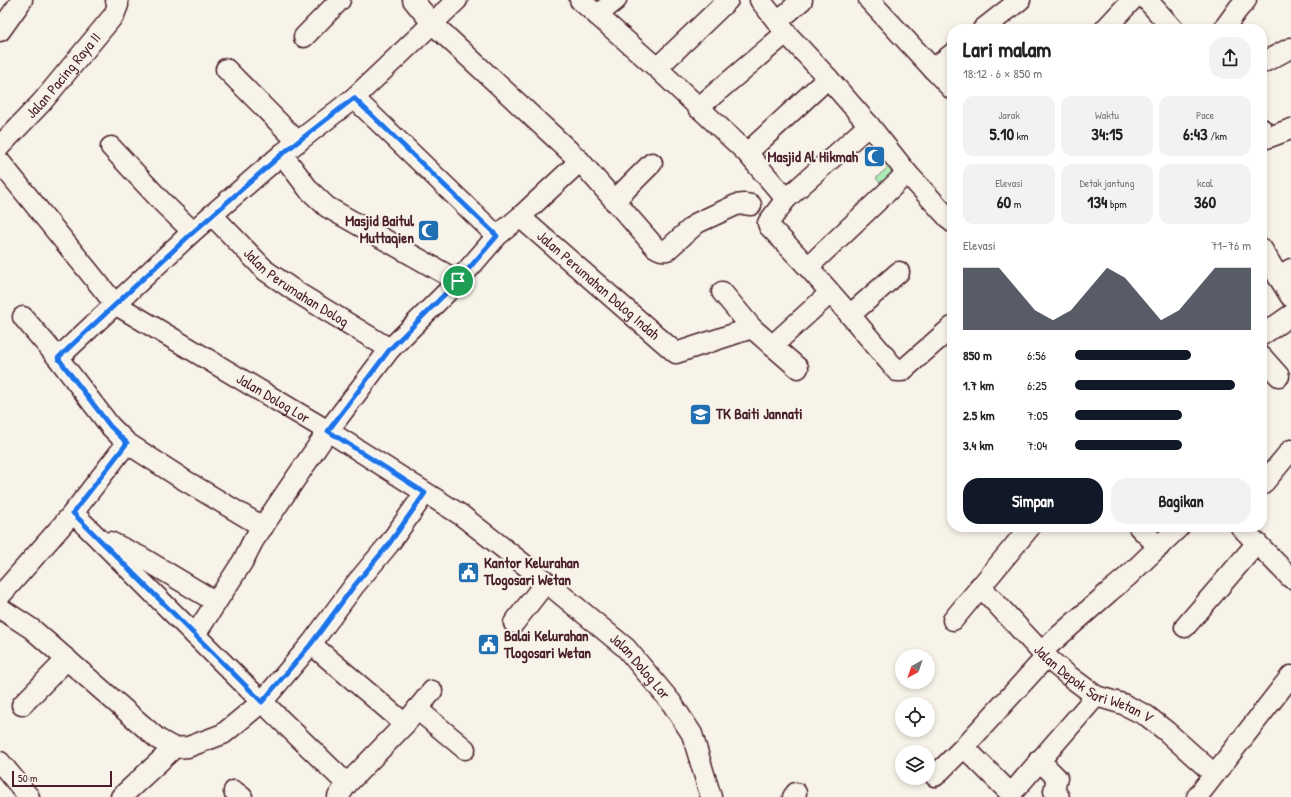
<!DOCTYPE html>
<html lang="id">
<meta charset="utf-8">
<style>
body{margin:0;font-family:"Patrick Hand",sans-serif;background:#f2f2f2;color:#222;height:100vh;display:flex;flex-direction:column;font-size:15px;white-space:nowrap}
*{box-sizing:border-box;margin:0}
p{font-size:13px;color:#767676}
.icon{flex:none;width:22px;height:22px;fill:none;stroke:currentColor;stroke-width:2;stroke-linecap:round;stroke-linejoin:round}
.map{position:relative;flex:1;overflow:hidden}
.panel{position:absolute;left:947px;top:24px;width:320px;height:508px;display:flex;flex-direction:column;background:#fff;border-radius:16px;box-shadow:0 2px 6px #0003}
.panel>*{flex:none}
.needle{width:26px;rotate:220deg}
.controls{position:absolute;left:895px;top:649px;display:grid;gap:8px}
.controls a{display:grid;place-items:center;width:40px;height:40px;border-radius:50%;background:#fff;box-shadow:0 2px 6px #0003;font-size:20px}
.scale{position:absolute;left:12px;bottom:10px;width:100px;box-sizing:border-box;padding-left:4px;border:2px solid #4a1f2b;border-top:0;font-size:11px;line-height:14px;white-space:nowrap;color:#4a1f2b;-webkit-text-stroke:3px #f7f3e8;paint-order:stroke}
.pin{position:absolute;display:grid;place-items:center;width:34px;height:34px;color:#fff;margin:-17px;border:2px solid #fff;border-radius:50%;box-shadow:0 1px 4px #0007}
.round{display:grid;place-items:center;flex:none;width:42px;height:42px;border-radius:16px;background:#f2f2f2}
.summary{display:flex;align-items:center;justify-content:space-between;height:68px;padding:0 16px}
h1{font-size:22px;font-weight:700;line-height:30px}
.metrics{display:grid;grid-template-columns:repeat(3,1fr);gap:6px;height:68px;padding:4px 16px}
.metrics div{display:grid;align-content:center;border-radius:10px;background:#f2f2f2;text-align:center}
.metrics b{font-size:17px;font-weight:700}
.metrics small{font-size:11px;font-weight:400}
.metrics p{font-size:11px}
.chart{height:112px;padding:8px 16px}
.chart p{display:flex;justify-content:space-between}
.chart svg{width:100%;height:72px;margin-top:4px;fill:#111827;opacity:.7}
.action{display:flex;gap:8px;margin-top:auto;padding:8px 16px}
.action a{flex:1;height:46px;border-radius:16px;background:#111827;color:#fff;font-size:16px;font-weight:700;line-height:46px;text-align:center}
.action a+a{background:#f2f2f2;color:#222}
ul{padding:0 16px;list-style:none;font-size:13px}
li{display:grid;grid-template-columns:64px 48px 1fr;align-items:center;height:30px}
li i{height:10px;border-radius:5px;background:#111827}
.map>svg:first-child{display:block}
.green{fill:#aeedb5;stroke:#7c8670}
.lines{fill:none;stroke-linecap:round;stroke-linejoin:round}
.minor-casing{stroke:#4a1f2b;stroke-width:23}
.minor{stroke:#f7f3e8;stroke-width:20}
.route-casing{stroke:#fff;stroke-width:8}
.route{stroke:#1a73e8;stroke-width:5}
.labels{text-anchor:middle;stroke-width:4;stroke-linejoin:round;paint-order:stroke}
.street-label{font-size:15px;fill:#4a1f2b;stroke:#f7f3e8}
.poi-label{font-size:15px;font-weight:bold;fill:#4a1f2b;stroke:#f7f3e8;text-anchor:start}
</style>
<div class="map">
<svg width="1291" height="797" viewBox="0 0 1291 797">
<rect width="100%" height="100%" fill="#f7f3e8"/>
<filter id="ink" filterUnits="userSpaceOnUse"><feTurbulence type="fractalNoise" baseFrequency=".025" numOctaves="2"/><feDisplacementMap in="SourceGraphic" scale="8" xChannelSelector="R" yChannelSelector="G"/><feConvolveMatrix kernelMatrix="1 2 1 2 8 2 1 2 1" color-interpolation-filters="sRGB"/></filter>
<g filter="url(#ink)">
<path class="green" d="M895 161 908 175 888 193 876 178Z"/>
<g class="lines">
<defs>
<g id="minor">
<path d="M413 0 432 23 580 161 655 247C660 250 662 251 667 250L697 223 736 205 744 204 751 205"/>
<path d="M580 0 657 68 747 153 786 199"/>
<path d="M760 0 786 33 828 78 869 125 907 173 952 222"/>
<path d="M869 0 933 69 952 89"/>
<path d="M1147 0 1173 29"/>
<path d="M597 15 616 0"/>
<path d="M777 22 802 0"/>
<path d="M983 29 1020 0"/>
<path d="M1105 29 1132 0"/>
<path d="M1226 29 1225 27 1238 9 1246 0"/>
<path d="M0 31 22 0"/>
<path d="M304 37 340 0"/>
<path d="M1262 63 1291 48"/>
<path d="M657 68 728 0"/>
<path d="M226 69 298 142"/>
<path d="M933 69 952 54"/>
<path d="M354 98 497 236"/>
<path d="M698 108 786 33"/>
<path d="M869 125 786 199 768 223 769 226 808 267 850 315 897 371H902L952 327"/>
<path d="M1262 129 1267 138 1291 129"/>
<path id="s1" d="M0 146 42 102 114 15 118 5 116 0"/>
<path d="M111 147 164 204 190 229 191 233"/>
<path d="M747 153 828 78"/>
<path d="M282 154 309 190 327 207 458 281"/>
<path id="s2" d="M0 162 115 304 328 431 461 515 535 573 626 648 671 702 692 734 711 797"/>
<path d="M614 201 652 163"/>
<path id="s3" d="M212 215 266 271 298 293 390 349"/>
<path id="s4" d="M520 217 676 353 752 328"/>
<path d="M1262 249 1279 278"/>
<path d="M808 267 907 173"/>
<path d="M1291 269 1279 278 1291 297"/>
<path d="M722 292 752 328 798 368"/>
<path d="M850 315 899 272"/>
<path d="M23 317 58 358 110 426 127 443 181 478 263 527"/>
<path d="M1262 335 1291 315"/>
<path d="M772 346 830 293"/>
<path d="M1262 357 1279 376"/>
<path d="M58 358 191 233 282 154 354 98 457 0"/>
<path d="M1262 485 1291 450"/>
<path d="M73 513 248 688 347 784"/>
<path d="M1139 527 1159 547"/>
<path d="M1241 527 1291 578"/>
<path d="M110 542 141 557 216 602"/>
<path id="s5" d="M980 586 1046 657 1069 676 1096 696 1123 704 1147 716 1166 731 1214 774"/>
<path d="M0 596 73 513 127 443"/>
<path d="M0 608 32 629 158 739 174 748 188 747 223 734 262 702 311 644 354 586 389 544 425 493"/>
<path d="M953 620 1030 527"/>
<path d="M514 623 546 582"/>
<path d="M1185 627 1257 543"/>
<path d="M195 635 243 561 253 541 328 431 390 349 458 281 497 236 520 217 580 161"/>
<path d="M311 644 405 724"/>
<path d="M1042 651 1109 592 1127 577 1179 527"/>
<path d="M22 705 67 659"/>
<path d="M417 709 465 749"/>
<path d="M964 747 1011 794 1096 696"/>
<path d="M1039 760 1057 778 1054 791 1059 797"/>
<path d="M0 762 29 797"/>
<path d="M935 776 964 747 1046 657"/>
<path d="M234 791 242 797"/>
<path d="M121 797 174 748"/>
<path d="M338 797 347 784 405 724 432 691"/>
<path d="M793 797 796 793"/>
<path d="M1197 797 1291 676"/>
</g>
</defs>
<use href="#minor" class="minor-casing"/>
<use href="#minor" class="minor"/>
</g>
</g>
<g class="lines" filter="url(#ink)">
<defs>
<path id="route" d="M354 98 497 236 458 281 390 349 328 431 425 493 389 544 354 586 311 644 262 702 73 513 127 443 110 426 58 358 191 234 282 154Z"/>
</defs>
<use href="#route" class="route-casing"/>
<use href="#route" class="route"/>
</g>
<defs>
<symbol id="mosque-square" viewBox="-11 -11 22 22"><rect x="-9" y="-9" width="18" height="18" rx="4" fill="#1f6fb2" stroke="#f7f3e8"/><path d="M3.5-4.9A6 6 0 1 0 3.5 4.9A5 5 0 1 1 3.5-4.9Z" fill="#fff"/></symbol>
<symbol id="school-square" viewBox="-11 -11 22 22"><rect x="-9" y="-9" width="18" height="18" rx="4" fill="#1f6fb2" stroke="#f7f3e8"/><path d="M0-5L7-2L0 1L-7-2ZM-4 1L0 2.5L4 1V4Q0 6-4 4Z" fill="#fff"/></symbol>
<symbol id="civic-square" viewBox="-11 -11 22 22"><rect x="-9" y="-9" width="18" height="18" rx="4" fill="#1f6fb2" stroke="#f7f3e8"/><path d="M-.6-6.5H3V-4.5H.6V-3L4-1V1h2V6H-6V1h2V-1L-.6-3ZM-1.2 2.5V6h2.4V2.5Z" fill="#fff"/></symbol>
</defs>
<g fill-rule="evenodd">
<use href="#mosque-square" x="862" y="144" width="25" height="25"/>
<use href="#mosque-square" x="416" y="218" width="25" height="25"/>
<use href="#school-square" x="688" y="402" width="25" height="25"/>
<use href="#civic-square" x="456" y="560" width="25" height="25"/>
<use href="#civic-square" x="476" y="632" width="25" height="25"/>
</g>
<g class="labels">
<g class="street-label">
<text dy="5" stroke="none"><textPath href="#s1" startOffset="95">Jalan Pacing Raya II</textPath></text>
<text dy="5" stroke="none"><textPath href="#s4" startOffset="104">Jalan Perumahan Dolog Indah</textPath></text>
<text dy="5" stroke="none"><textPath href="#s3" startOffset="112">Jalan Perumahan Dolog</textPath></text>
<text dy="5" stroke="none"><textPath href="#s2" startOffset="367">Jalan Dolog Lor</textPath></text>
<text dy="5" stroke="none"><textPath href="#s2" startOffset="823">Jalan Dolog Lor</textPath></text>
<text dy="5" stroke="none"><textPath href="#s5" startOffset="152">Jalan Depok Sari Wetan V</textPath></text>
</g>
<g class="poi-label">
<text x="858" y="162" text-anchor="end">Masjid Al Hikmah</text>
<text x="414" y="226" text-anchor="end">Masjid Baitul<tspan x="414" dy="17">Muttaqien</tspan></text>
<text x="716" y="419">TK Baiti Jannati</text>
<text x="484" y="568">Kantor Kelurahan<tspan x="484" dy="17">Tlogosari Wetan</tspan></text>
<text x="504" y="641">Balai Kelurahan<tspan x="504" dy="17">Tlogosari Wetan</tspan></text>
</g>
</g>
</svg>
<div class="controls">
<a><svg class="needle" viewBox="-14 -14 28 28"><path d="M0-13l5 13h-10z" fill="#e53935"/><path d="M0 13l5-13h-10z" fill="#767676"/></svg></a>
<a><svg class="icon" aria-label="locate" viewBox="0 0 24 24"><circle cx="12" cy="12" r="6"/><path d="M12 2v4M12 18v4M2 12h4M18 12h4"/></svg></a>
<a><svg class="icon" aria-label="layers" viewBox="0 0 24 24"><path d="M12 4l9 5-9 5-9-5zM3 14l9 5 9-5"/></svg></a>
</div>
<div class="scale">50 m</div>
<div class="pin" style="left:458px;top:281px;background:#1e9e55"><svg class="icon" aria-label="arrive" viewBox="0 0 24 24"><path d="M6 21V4h12l-3 4 3 4H6"/></svg></div>
<section class="panel">
<div class="summary"><div><h1>Lari malam</h1><p>18:12 · 6 × 850 m</p></div><a class="round"><svg class="icon" aria-label="share" viewBox="0 0 24 24"><path d="M12 15V3M7 8l5-5 5 5M5 13v7h14v-7"/></svg></a></div>
<div class="metrics">
<div><p>Jarak</p><b>5.10<small> km</small></b></div>
<div><p>Waktu</p><b>34:15</b></div>
<div><p>Pace</p><b>6:43<small> /km</small></b></div>
</div>
<div class="metrics">
<div><p>Elevasi</p><b>60<small> m</small></b></div>
<div><p>Detak jantung</p><b>134<small> bpm</small></b></div>
<div><p>kcal</p><b>360</b></div>
</div>
<div class="chart"><p><span>Elevasi</span>71–76 m</p>
<svg viewBox="0 0 160 44" preserveAspectRatio="none"><path d="M0 44V6L10 6L20 6L30 19L40 32L50 38L60 32L70 19L80 6L90 12L100 25L110 38L120 32L130 19L140 6L150 6L160 6V44z"/></svg>
</div>
<ul>
<li><b>850 m</b>6:56<i style="width:66%"></i></li>
<li><b>1.7 km</b>6:25<i style="width:91%"></i></li>
<li><b>2.5 km</b>7:05<i style="width:61%"></i></li>
<li><b>3.4 km</b>7:04<i style="width:61%"></i></li>
</ul>
<div class="action"><a>Simpan</a><a>Bagikan</a></div>
</section>
</div>
